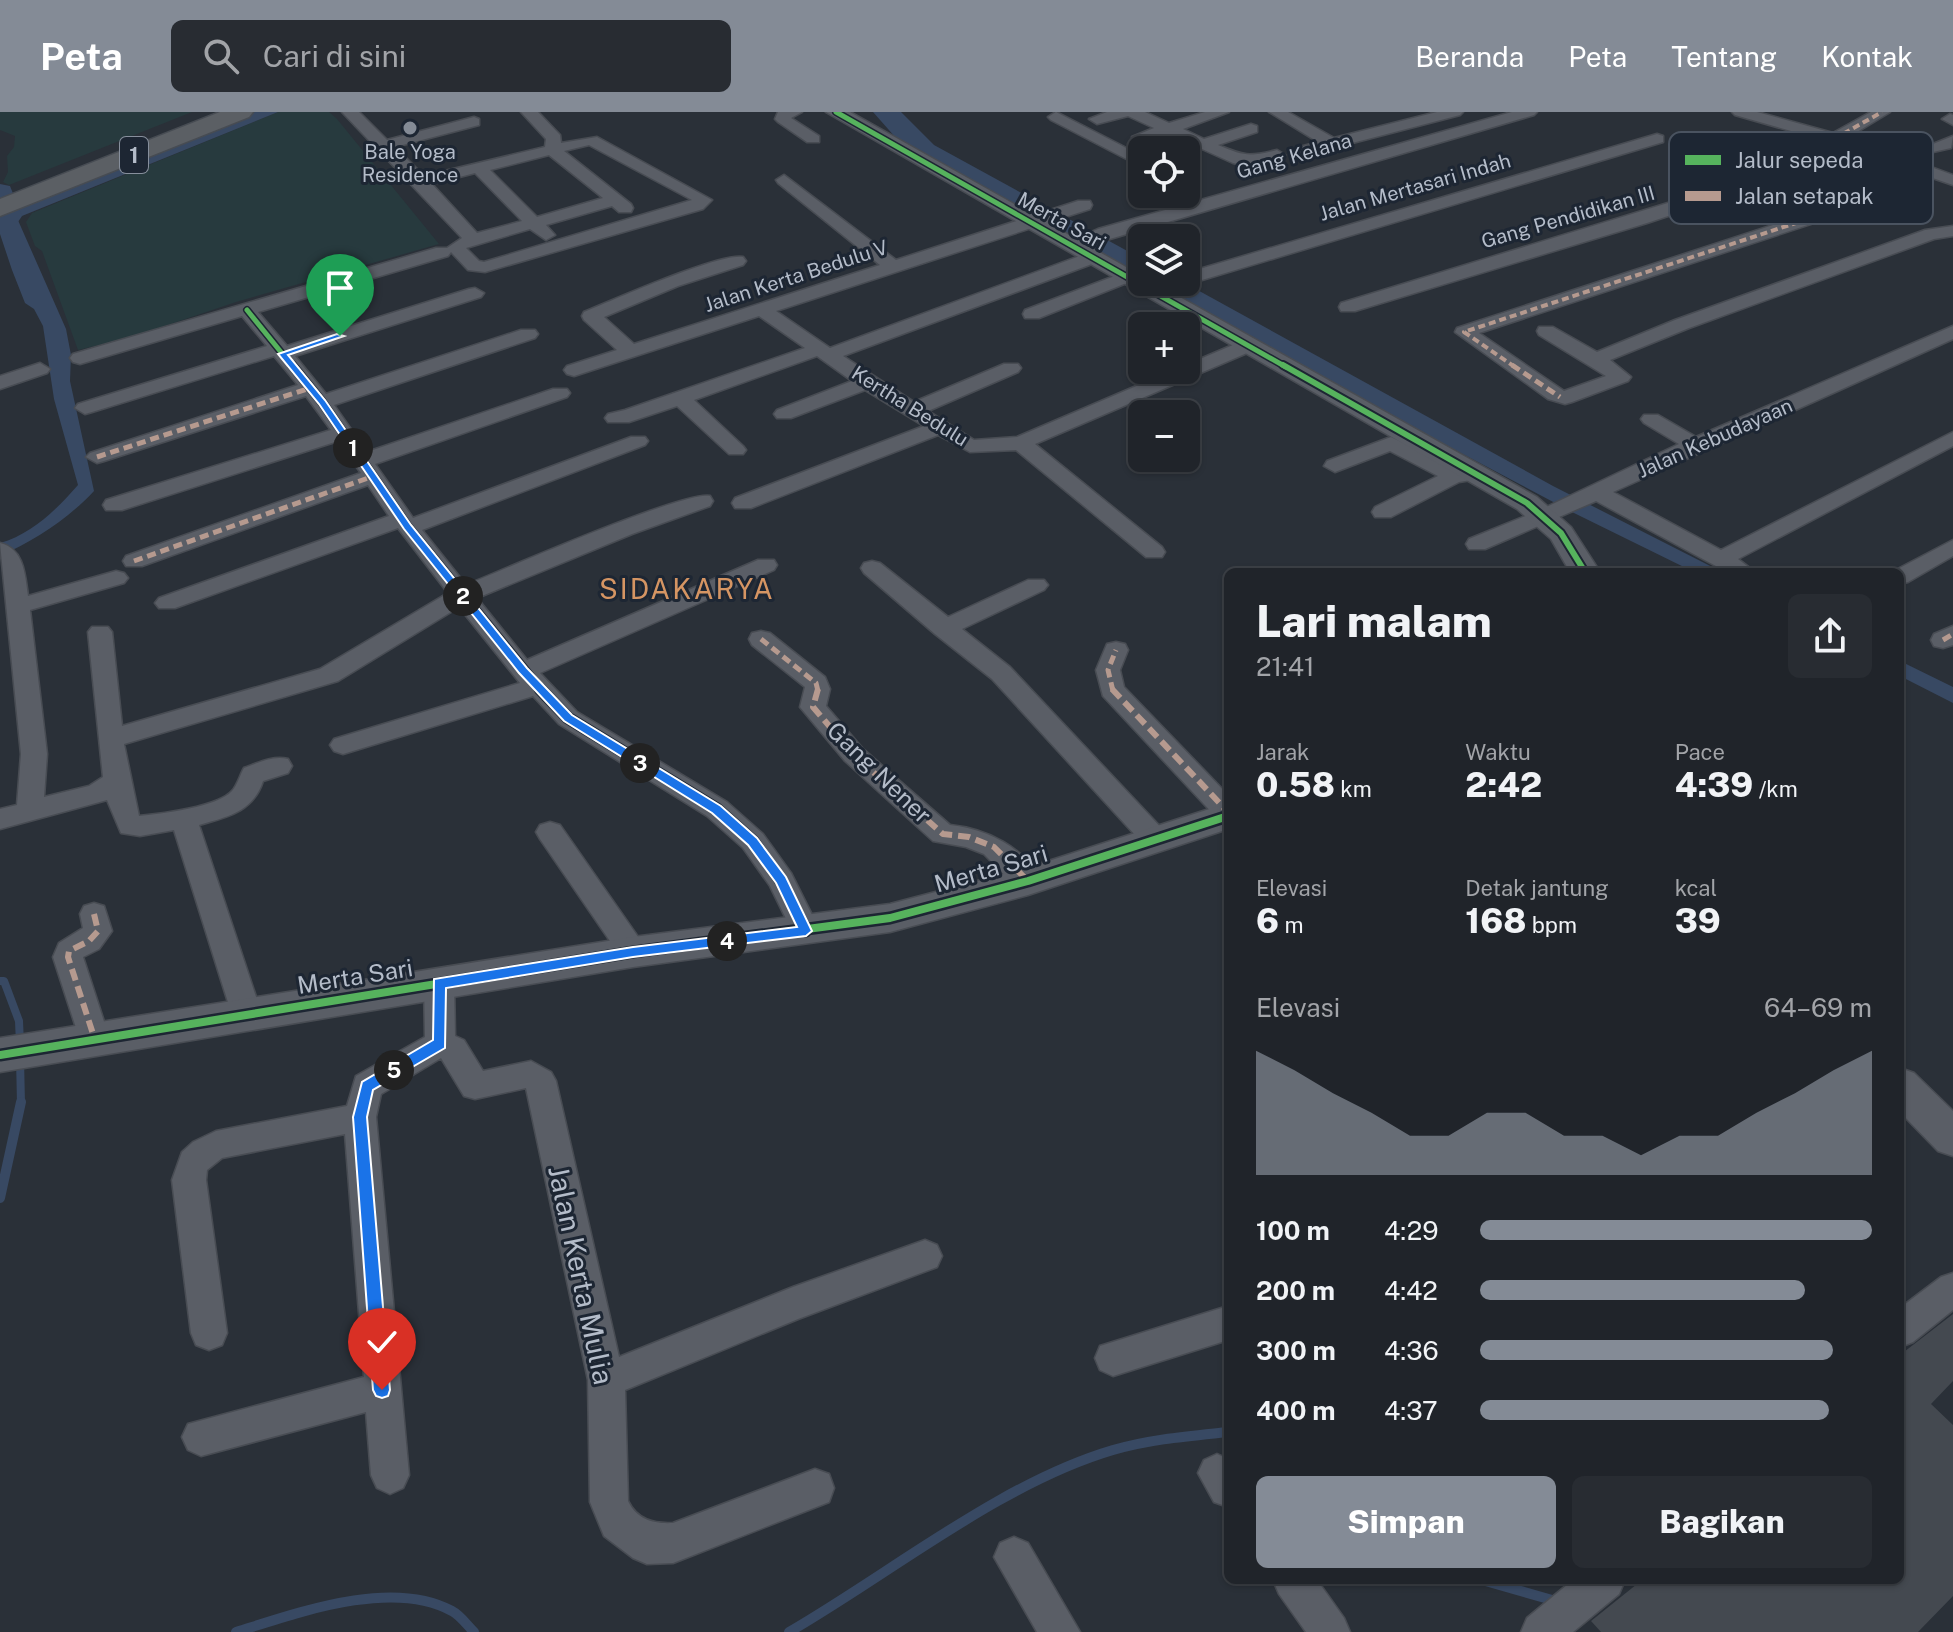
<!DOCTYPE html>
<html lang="id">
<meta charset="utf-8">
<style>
body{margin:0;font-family:"Public Sans",sans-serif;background:#282c32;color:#f1f3f6;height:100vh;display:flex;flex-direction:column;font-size:30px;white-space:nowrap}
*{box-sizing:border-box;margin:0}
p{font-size:26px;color:#a2a4a8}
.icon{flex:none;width:44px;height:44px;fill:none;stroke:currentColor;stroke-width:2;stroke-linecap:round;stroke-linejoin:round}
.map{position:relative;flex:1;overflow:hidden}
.details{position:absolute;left:1224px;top:456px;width:680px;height:1016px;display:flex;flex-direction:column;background:#20242a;border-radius:12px;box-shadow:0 2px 6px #0004,0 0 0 2px #3d4147}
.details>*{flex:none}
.fabs{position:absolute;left:1128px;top:24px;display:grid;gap:16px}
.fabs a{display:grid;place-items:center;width:72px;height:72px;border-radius:12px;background:#20242a;box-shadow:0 2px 6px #0004,0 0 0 2px #3d4147;font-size:40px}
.pin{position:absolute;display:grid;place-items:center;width:68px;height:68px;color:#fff;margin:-82px -34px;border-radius:50% 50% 50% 0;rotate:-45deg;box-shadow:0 0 8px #0007}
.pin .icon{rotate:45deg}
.km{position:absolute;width:40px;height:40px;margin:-20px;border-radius:50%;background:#222;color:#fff;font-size:22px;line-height:40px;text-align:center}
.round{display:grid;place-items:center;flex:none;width:84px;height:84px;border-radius:12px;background:#282c32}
.headline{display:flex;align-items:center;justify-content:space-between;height:136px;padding:0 32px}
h1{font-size:44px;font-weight:800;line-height:60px}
.stats{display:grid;grid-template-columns:repeat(3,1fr);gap:12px;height:136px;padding:8px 32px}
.stats div{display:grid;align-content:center}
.stats b{font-size:34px;font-weight:800}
.stats small{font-size:22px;font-weight:400}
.stats p{font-size:22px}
.chart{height:224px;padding:16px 32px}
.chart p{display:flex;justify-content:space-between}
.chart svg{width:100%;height:144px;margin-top:8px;fill:#848b96;opacity:.7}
.cta{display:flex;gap:16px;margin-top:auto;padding:16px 32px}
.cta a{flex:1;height:92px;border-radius:12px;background:#848b96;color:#fff;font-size:32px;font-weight:800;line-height:92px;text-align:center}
.cta a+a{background:#282c32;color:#f1f3f6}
ul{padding:0 32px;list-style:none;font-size:26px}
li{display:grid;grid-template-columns:128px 96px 1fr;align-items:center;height:60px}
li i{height:20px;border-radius:10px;background:#848b96}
header{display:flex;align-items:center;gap:48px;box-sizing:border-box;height:112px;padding:0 40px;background:#848b96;color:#fff}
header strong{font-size:38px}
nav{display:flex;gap:44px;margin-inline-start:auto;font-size:28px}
.search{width:560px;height:72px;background:#282c32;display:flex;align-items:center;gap:20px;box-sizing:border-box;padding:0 28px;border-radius:12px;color:#a2a4a8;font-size:30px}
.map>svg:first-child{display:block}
.green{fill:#273a3e}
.water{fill:#384963}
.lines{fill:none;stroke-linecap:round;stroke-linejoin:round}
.stream-far1{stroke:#384963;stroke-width:8}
.stream{stroke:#384963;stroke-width:10}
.river{fill:#384963;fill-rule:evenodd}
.building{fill:#444950}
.minor-casing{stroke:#484c53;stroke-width:3}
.tertiary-casing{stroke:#484c53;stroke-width:3}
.trunk-casing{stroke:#474c53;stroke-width:3}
.minor{fill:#5a5e66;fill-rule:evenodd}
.tertiary{fill:#5a5e66;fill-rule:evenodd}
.trunk{fill:#5b5f64;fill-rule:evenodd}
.quiet-far2{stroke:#b69a8f;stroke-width:4;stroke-dasharray:7 4;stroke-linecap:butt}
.quiet-far1{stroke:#b69a8f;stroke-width:5;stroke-dasharray:9 5;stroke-linecap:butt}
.quiet{stroke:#b69a8f;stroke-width:6;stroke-dasharray:12 6;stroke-linecap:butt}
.cycleway-far2-casing{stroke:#1d2633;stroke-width:8}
.cycleway-far1-casing{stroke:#1d2633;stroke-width:10}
.cycleway-casing{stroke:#1d2633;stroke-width:13}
.cycleway-far2{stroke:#56b35d;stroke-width:5}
.cycleway-far1{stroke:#56b35d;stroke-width:6}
.cycleway{stroke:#56b35d;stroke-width:8}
.route{fill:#1a73e8;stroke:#fff;stroke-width:2}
.poi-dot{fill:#848b96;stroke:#1d2633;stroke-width:3}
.labels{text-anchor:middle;stroke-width:6;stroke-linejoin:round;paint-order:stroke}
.far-poi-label{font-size:20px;fill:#b4bcc9;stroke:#1d2633}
.far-street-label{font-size:20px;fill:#b4bcc9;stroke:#1d2633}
.shield{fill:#1d2633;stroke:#878f9c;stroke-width:2}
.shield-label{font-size:22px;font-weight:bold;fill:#b4bcc9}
.street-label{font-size:24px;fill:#b4bcc9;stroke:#1d2633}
.quarter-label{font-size:28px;letter-spacing:2px;fill:#d59563;stroke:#1d2633}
.near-street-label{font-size:28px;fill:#b4bcc9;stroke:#1d2633}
.key{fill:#1d2633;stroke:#4a5360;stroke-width:2}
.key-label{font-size:22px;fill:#b4bcc9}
</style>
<header>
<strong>Peta</strong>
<div class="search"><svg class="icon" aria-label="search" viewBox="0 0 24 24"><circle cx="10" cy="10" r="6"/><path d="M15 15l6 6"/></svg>Cari di sini</div>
<nav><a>Beranda</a><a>Peta</a><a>Tentang</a><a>Kontak</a></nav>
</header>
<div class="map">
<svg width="1953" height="1520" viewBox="0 0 1953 1520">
<rect width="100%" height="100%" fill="#2a3038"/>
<path class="green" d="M0 0H192L9 73 3 70 8 60 7 44 14 35 15 24 0 18Z
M278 0H329L337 7 439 132 236 190 129 226 78 238 42 139 35 134 26 110 32 101Z"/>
<path class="water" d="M254 0H278L17 106 66 217 71 243 70 269 94 379C69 406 34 429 0 444V431C32 422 57 397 78 373L54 287 43 214 34 197 25 191 12 158 0 122V101Z
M873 0H901L934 33 1142 147V166L904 35Z
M1149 170H1183L1553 374 1722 460H1694L1574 401 1374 295Z
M1900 549 1953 575V591L1900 564Z"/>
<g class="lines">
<path class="stream-far1" d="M0 869H4L19 909 20 932
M20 946 21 992"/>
<path class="stream" d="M0 1086 21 990
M1482 1468 1559 1490
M236 1520C297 1501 392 1466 452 1499 460 1503 467 1513 474 1520
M789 1520C891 1461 1001 1371 1113 1338 1151 1327 1190 1324 1228 1320"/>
<path class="river" d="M0 72 10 74 22 104 18 110H0Z"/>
</g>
<path class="building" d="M1953 1202V1269L1931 1292 1953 1313V1484L1918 1520H1601L1591 1509 1642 1468H1900V1243Z"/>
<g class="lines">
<defs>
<path id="minor" d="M342 0H359L387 28 474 5 479 7V13L395 35 424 64 545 35 546 27 521 0H538L560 23 561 31 597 25 712 88 703 97 485 160 468 158 451 140 448 144 258 200 287 234 469 177 475 176 484 181 481 185 295 244 326 282 521 218H535L538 222 535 226 334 293 367 340 553 277H567L570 281 567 285 375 352 413 406 631 325H645L648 329 645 333 422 418 466 473C503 458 685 378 710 384L713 389 710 394 632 422 477 486 527 548 758 448H774L777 453 774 458 540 561 577 600 727 690 763 722 791 761 820 819 816 827 806 830 796 827 770 774 743 736 707 704 559 612 533 584 343 642 334 639 330 633 334 627 520 571 459 495 338 569 124 632 139 704C160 702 218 695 232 679 237 674 240 663 244 656 258 651 273 643 288 647L292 654 288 661 263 669C253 700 227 705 199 713L262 903 258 912 247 915 236 912 232 903 174 718 140 724 121 721 107 688 0 717V697L17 693 21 642 0 431C24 437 25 462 28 484L116 459 124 461 128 466 124 471 30 498 47 642 44 685 89 674 103 665 88 520 92 515H108L112 520 122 614 320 557 448 481 398 416 175 496H159L155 491 159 486 389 404 368 373 142 454H126L123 449 126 444 361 361 338 329 122 398H106L103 393 106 388 331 318 306 284 104 349 97 351 86 345 90 341 298 273 274 244 92 300 85 302 75 296 78 292 267 234 242 204 80 252 73 250 70 246 73 242 436 136H447L462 126ZM589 33 692 88 484 150 479 149 466 136 530 117 546 128 555 123 546 113 612 94 619 100H631L633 96 631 92 564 39ZM549 43 603 86 537 105 490 58ZM475 61 522 109 477 121 432 72Z
M778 0H802L791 6 819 24V30H807L778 10 775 7Z
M1056 0 1142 44V55L1051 8 1048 5Z
M1107 0H1145L1169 11 1205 0H1229L1183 17 1204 27 1251 12 1257 14V20L1218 33C1244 44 1249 45 1277 38L1285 43 1283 46 1252 55 1233 51 1202 37 1188 38 1186 35 1189 31 1167 22 1140 30 1132 25 1154 16 1128 4 1097 12 1089 7Z
M1269 0H1288L1334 26 1437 0H1463L1460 3 1306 43 1298 38 1300 35 1318 30Z
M1512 0H1537L1534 3 1079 136H1067L1064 132 1098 117Z
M1732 0H1757L1833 21 1871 0H1890L1847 26 1890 41 1933 32 1953 24 1951 36 1906 46 1953 63V73L1834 32 1802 44 1798 58 1791 63 1647 111 1355 199H1341L1339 195 1341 191 1779 57 1783 55 1789 38 1819 27 1735 3Z
M1950 2 1953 3V13L1942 7Z
M1657 22 1663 24V30L1192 171 1179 170H1186V161Z
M784 63 896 148 1078 89H1090L1092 93 1090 97 776 199 830 236 1088 141H1100L1103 145 1100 149 843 244 914 290 1004 252H1018L1021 256 1018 260 928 299 974 328 1017 325 1174 258H1186V253L1240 230H1254L1257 234 1254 238 1035 332 1162 435 1165 440 1162 445H1146L1016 338 970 340 938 323 751 396H735L732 391 735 386 924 314 865 278 791 306H777L774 302 777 298 852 269 817 244 694 288 743 334 746 338 743 342H729L677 294 629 310H608L605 306 608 302 625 298 805 236 759 204 574 264 567 262 564 258 567 254 617 238 584 208 582 204 584 200C611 189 721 140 743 145L746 149 743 153 678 174 604 205 634 232 880 153 778 71 776 68Z
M1884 77 1892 82 1890 86 1479 221 1564 279 1606 264 1539 223 1537 219 1539 215H1553L1597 240 1675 208 1925 118 1953 114V124L1934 127 1689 216 1610 248 1631 265 1628 269 1572 290 1565 292 1548 287 1455 220 1457 216Z
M1128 159 1137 164 1134 168 1039 206H1025L1023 202 1025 198Z
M1953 214V227L1613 380 1721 438 1953 320V334L1738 447 1755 460H1727L1596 389 1485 437H1469L1466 432 1469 427 1538 399 1679 332 1644 311 1641 307 1644 303H1658L1696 325Z
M40 251 50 257 47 261 0 277V264Z
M1391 325 1457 357 1469 356 1480 362 1477 367 1459 370 1391 405H1375L1372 400 1375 395 1438 364 1390 339 1335 360 1324 354 1327 349Z
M1953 428V444L1908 470 1900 472V460H1892Z
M872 449 880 451 948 505 1028 468H1044L1048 473 1044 478 962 517 1010 555 1167 722 1171 729 1167 736 1157 739 1147 736 992 567 935 522 864 461 861 456 864 451Z
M1953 514V533L1943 536 1934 534 1931 528 1934 522Z
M761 519 770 521 825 565 830 577 826 594 863 637 950 713C988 717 1023 735 1042 769L1038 777 1028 780 1018 777 984 742 966 735 933 729 845 649 800 595 805 575 752 533 749 527 752 521Z
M1116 530 1125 532 1128 538 1120 558 1124 575 1228 683V710L1218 707 1103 584 1096 558 1107 532Z
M550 710 560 713 643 832 648 840 643 848 633 852 623 848 540 727 536 720 540 713Z
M94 791 104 794 112 819 99 837 83 845 110 928 106 937 95 941 84 937 80 928 53 845 59 831 83 816 80 802 84 794Z
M439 859 450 863 454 871 455 924 464 928 483 959 531 949 551 960 556 969 619 1245 793 1175 925 1128 937 1133 942 1144 937 1155 798 1207 625 1278 628 1389C637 1408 654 1412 673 1411L815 1357 829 1362 834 1376 829 1390 673 1451 647 1452 633 1446 604 1424 590 1390 588 1268 526 976 475 987 464 984 441 946 381 982 376 1005 409 1363 403 1376 390 1382 377 1376 371 1363 366 1300 201 1344 188 1338 182 1325 188 1312 364 1265 345 1022 222 1046 207 1058 206 1068 227 1221 222 1233 209 1238 196 1233 191 1221 172 1068 182 1040 193 1030 216 1019 347 994 356 964 425 925 424 871 428 863Z
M1953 1161V1198L1913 1230 1900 1235V1196L1941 1165Z
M1228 1194V1228L1113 1264 1100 1258 1095 1246 1100 1234Z
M1217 1342 1228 1347V1395L1214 1390 1198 1361 1204 1348Z
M1014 1425 1028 1431 1080 1520H1037L994 1445 1000 1431Z
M1273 1468H1317L1344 1506 1350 1520H1306L1279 1482Z
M1573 1468H1625L1619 1482 1573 1520H1521L1527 1506Z"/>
<path id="tertiary" d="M826 0H850L1142 164V170H1153L1537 385 1571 415 1600 460H1570L1551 427 1517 397Z
M1228 691V717L1028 783 890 820 633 855 0 960V926L633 825 890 792 1027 756Z
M1900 956 1914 961 1953 999V1044L1938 1039 1900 1000Z"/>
<path id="trunk" d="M220 0H253L249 5 0 104V87Z"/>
</defs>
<use href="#minor" class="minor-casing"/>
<use href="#tertiary" class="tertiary-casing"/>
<use href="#trunk" class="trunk-casing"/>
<use href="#minor" class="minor"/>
<use href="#tertiary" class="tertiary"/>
<use href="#trunk" class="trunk"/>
<path class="quiet-far2" d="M1834 27 1882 0
M1515 255 1464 220 1884 82"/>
<path class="quiet-far1" d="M1512 253 1560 285
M97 345 310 276
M134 449 371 365
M761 527 816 571 818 579
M1943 528 1953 522
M1113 579 1108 558 1116 538"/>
<path class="quiet" d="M818 577 813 595 854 643 943 722 969 725 994 735 1028 769
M1112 577 1228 700
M94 802 98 819 89 829 69 839 68 845 95 928"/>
<defs>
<path id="cycleway-far2" d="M836 0 1286 255
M247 198 293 255"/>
<path id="cycleway-far1" d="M292 253 322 290 408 415 542 579
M1283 253 1527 391 1561 421 1585 460"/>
<path id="cycleway" d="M540 577 568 606 717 697 753 729 781 769 806 819
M0 943 633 840 890 806 1028 769 1228 704"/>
</defs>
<use href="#cycleway-far2" class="cycleway-far2-casing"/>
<use href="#cycleway-far1" class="cycleway-far1-casing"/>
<use href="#cycleway" class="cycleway-casing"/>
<use href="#cycleway-far2" class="cycleway-far2"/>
<use href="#cycleway-far1" class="cycleway-far1"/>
<use href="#cycleway" class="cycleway"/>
</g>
<path class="route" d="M337 222 344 224 288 243 325 288 411 413 527 556 572 603 721 694 757 726 786 765 812 819 806 824 633 845 446 876 445 936 373 978 367 1005 390 1278 388 1284 382 1286 376 1284 373 1278 353 1005 362 970 433 928 434 867 633 835 797 815 776 771 748 733 712 701 564 609 519 561 404 417 319 292 278 242Z"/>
<circle class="poi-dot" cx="410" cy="16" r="8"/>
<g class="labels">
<g class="far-poi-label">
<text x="410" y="47">Bale Yoga<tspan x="410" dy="23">Residence</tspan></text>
</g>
<g class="far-street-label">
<text transform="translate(1294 44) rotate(-16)" y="7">Gang Kelana</text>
<text transform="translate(1415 75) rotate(-16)" y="7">Jalan Mertasari Indah</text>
<text transform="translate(1568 105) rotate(-16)" y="7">Gang Pendidikan III</text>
<text transform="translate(1062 109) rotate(29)" y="7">Merta Sari</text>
<text transform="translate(796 164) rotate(-18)" y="7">Jalan Kerta Bedulu V</text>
<text transform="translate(910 294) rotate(32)" y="7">Kertha Bedulu</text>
<text transform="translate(1715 326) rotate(-24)" y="7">Jalan Kebudayaan</text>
</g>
<rect class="shield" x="120" y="25" width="28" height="36" rx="6"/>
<g class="shield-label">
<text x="134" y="51">1</text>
</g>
<g class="street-label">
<text transform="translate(879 661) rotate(44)" y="8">Gang Nener</text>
<text transform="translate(991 757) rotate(-16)" y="8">Merta Sari</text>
<text transform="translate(355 865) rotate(-9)" y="8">Merta Sari</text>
</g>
<g class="quarter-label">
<text x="687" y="487">SIDAKARYA</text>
</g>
<g class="near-street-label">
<text transform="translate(581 1163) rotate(78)" y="10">Jalan Kerta Mulia</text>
</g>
</g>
<rect x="1669" y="20" width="264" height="92" rx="12" class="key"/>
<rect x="1685" y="43" width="36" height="10" fill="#56b35d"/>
<rect x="1685" y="79" width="36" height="10" fill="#b69a8f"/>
<g class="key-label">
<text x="1735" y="56">Jalur sepeda</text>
<text x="1735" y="92">Jalan setapak</text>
</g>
</svg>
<div class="fabs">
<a><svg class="icon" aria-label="locate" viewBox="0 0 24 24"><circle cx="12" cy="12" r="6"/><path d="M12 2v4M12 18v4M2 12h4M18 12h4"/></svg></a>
<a><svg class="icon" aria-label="layers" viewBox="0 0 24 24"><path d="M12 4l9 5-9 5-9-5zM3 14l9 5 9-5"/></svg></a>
<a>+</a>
<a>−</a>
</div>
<div class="pin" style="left:340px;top:224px;background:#1e9e55"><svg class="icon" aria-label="arrive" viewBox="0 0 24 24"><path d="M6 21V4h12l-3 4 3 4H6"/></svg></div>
<div class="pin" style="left:382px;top:1278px;background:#d93025"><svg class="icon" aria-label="check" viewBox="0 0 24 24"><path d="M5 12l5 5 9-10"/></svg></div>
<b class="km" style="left:353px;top:336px">1</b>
<b class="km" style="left:463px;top:484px">2</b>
<b class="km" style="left:640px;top:651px">3</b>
<b class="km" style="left:727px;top:829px">4</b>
<b class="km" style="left:394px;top:958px">5</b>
<section class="details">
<div class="headline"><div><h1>Lari malam</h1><p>21:41</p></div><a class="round"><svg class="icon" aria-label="share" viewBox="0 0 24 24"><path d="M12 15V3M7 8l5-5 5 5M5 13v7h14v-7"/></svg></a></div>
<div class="stats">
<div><p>Jarak</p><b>0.58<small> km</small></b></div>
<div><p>Waktu</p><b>2:42</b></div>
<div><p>Pace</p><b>4:39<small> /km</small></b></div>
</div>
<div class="stats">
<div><p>Elevasi</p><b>6<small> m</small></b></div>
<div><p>Detak jantung</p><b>168<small> bpm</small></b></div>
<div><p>kcal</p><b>39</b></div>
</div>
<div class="chart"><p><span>Elevasi</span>64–69 m</p>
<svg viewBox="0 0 160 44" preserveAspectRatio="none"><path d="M0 44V6L10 12L20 19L30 25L40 32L50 32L60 25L70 25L80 32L90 32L100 38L110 32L120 32L130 25L140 19L150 12L160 6V44z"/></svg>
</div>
<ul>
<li><b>100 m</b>4:29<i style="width:100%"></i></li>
<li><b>200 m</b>4:42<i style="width:83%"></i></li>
<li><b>300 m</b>4:36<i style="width:90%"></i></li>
<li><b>400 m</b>4:37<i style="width:89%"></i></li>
</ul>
<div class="cta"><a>Simpan</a><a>Bagikan</a></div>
</section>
</div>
